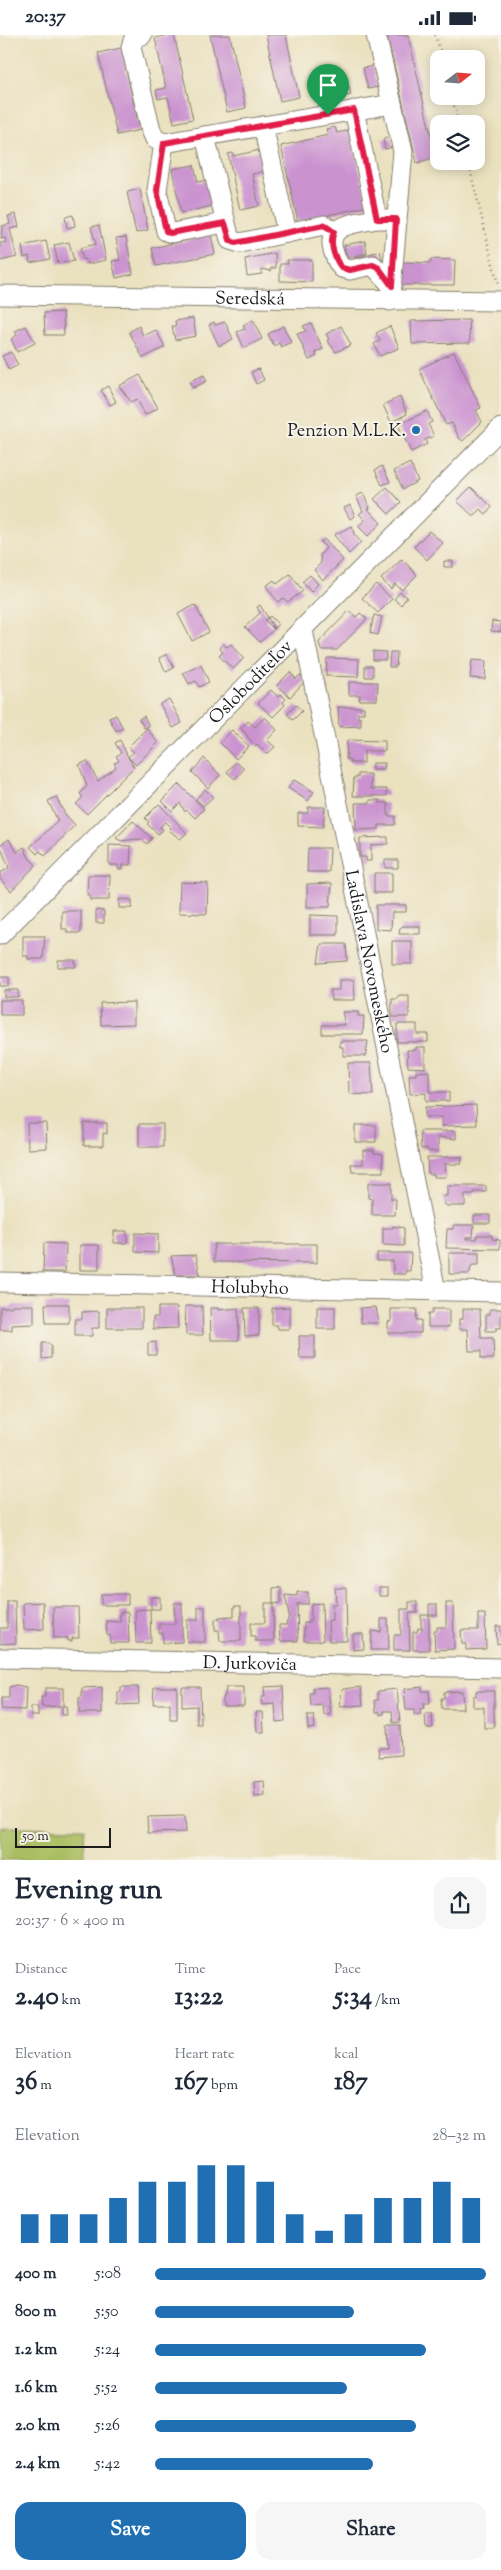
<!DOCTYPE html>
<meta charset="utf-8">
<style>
body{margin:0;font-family:"Sorts Mill Goudy",serif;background:#f6f6f7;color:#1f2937;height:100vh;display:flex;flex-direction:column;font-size:19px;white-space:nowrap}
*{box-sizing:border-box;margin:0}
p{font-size:16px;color:#747a83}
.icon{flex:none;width:28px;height:28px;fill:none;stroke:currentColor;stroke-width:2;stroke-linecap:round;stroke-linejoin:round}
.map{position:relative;height:1825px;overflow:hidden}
.details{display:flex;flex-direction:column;background:#fff;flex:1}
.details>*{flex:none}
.needle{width:32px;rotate:73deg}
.tools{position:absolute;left:430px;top:15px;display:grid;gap:10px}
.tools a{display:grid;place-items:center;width:55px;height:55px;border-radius:10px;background:#fff;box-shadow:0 2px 12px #0003;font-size:25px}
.scale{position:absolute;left:15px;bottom:12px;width:96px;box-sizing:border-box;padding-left:5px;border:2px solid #1c1c1c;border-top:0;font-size:14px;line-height:18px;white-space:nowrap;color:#1c1c1c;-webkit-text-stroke:4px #f7f3e8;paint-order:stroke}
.pin{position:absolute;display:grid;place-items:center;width:42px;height:42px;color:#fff;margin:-51px -21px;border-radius:50% 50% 50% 0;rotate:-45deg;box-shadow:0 0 5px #0007}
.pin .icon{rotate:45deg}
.round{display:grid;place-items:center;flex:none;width:52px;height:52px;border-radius:15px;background:#f6f6f7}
.overview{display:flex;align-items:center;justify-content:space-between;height:85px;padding:0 15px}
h1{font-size:28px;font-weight:700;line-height:38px}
.metrics{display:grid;grid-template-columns:repeat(3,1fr);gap:8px;height:85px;padding:5px 15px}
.metrics div{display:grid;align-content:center}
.metrics b{font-size:25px;font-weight:700}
.metrics small{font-size:14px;font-weight:400}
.metrics p{font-size:14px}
.chart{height:140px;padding:10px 15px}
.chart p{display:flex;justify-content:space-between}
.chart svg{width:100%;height:90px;margin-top:5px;stroke:#1f6fb2;stroke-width:6}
.button{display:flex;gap:10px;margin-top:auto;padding:10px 15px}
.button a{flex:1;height:58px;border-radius:15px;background:#1f6fb2;color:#fff;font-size:20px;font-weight:700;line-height:58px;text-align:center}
.button a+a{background:#f6f6f7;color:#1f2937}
ul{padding:0 15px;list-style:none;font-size:16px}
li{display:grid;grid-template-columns:80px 60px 1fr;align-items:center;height:38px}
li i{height:12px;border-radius:6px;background:#1f6fb2}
.status{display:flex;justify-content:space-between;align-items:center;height:35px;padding:0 25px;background:#fff;direction:ltr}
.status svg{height:14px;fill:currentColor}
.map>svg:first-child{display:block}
.green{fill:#aabd60;stroke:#636c3e}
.building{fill:#ca93d0}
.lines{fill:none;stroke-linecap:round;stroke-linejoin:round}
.minor-casing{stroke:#837e6e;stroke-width:21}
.path{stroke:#837e6e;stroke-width:2.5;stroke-dasharray:1 4;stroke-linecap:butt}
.minor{stroke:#fff;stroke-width:19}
.route-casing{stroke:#fff;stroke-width:10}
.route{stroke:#e11d48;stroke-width:6}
.poi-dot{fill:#1f6fb2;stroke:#f7f3e8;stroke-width:2}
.labels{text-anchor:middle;stroke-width:4;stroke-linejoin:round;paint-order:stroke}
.street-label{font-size:18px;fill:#1c1c1c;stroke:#f7f3e8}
.poi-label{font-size:18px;fill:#1c1c1c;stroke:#f7f3e8;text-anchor:end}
</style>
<div class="status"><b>20:37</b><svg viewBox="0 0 49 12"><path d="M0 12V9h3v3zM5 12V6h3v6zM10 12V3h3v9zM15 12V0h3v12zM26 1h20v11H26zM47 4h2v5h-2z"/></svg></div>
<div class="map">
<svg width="501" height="1825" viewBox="0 0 501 1825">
<rect width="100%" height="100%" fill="#f7f3e8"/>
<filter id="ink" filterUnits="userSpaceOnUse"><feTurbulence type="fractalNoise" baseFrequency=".02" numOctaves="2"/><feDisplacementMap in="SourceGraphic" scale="10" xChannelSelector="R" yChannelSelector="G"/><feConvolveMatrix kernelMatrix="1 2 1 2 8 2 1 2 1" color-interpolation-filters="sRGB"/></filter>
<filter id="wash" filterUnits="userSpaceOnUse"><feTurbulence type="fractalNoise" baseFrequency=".0096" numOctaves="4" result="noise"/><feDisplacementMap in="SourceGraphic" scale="20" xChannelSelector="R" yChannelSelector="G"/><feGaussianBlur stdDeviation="1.12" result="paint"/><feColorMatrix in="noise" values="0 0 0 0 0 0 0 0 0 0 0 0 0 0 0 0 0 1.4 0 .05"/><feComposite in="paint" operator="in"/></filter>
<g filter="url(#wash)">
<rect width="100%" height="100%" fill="#eae1bf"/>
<path class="green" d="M0 1792 84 1793 85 1825H0Z"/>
<g id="blocks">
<path class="building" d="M168 0H174L193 84 174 88 168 62 158 64 156 55 166 53 155 3Z
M210 0H230L246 73 227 77Z
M266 0H286L299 62 280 66Z
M387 0H408L436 122 417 128Z
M121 13 140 95 117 100 98 18Z
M373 31 378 52 368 54 363 33Z
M349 51 351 60 338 63 336 54Z
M335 92 337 98 350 95 368 171 298 187 281 111 328 100 326 94Z
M391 102 393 112 385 114 383 104Z
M260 115 265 136 252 139 259 171 240 175 228 119 233 118V121Z
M194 130 198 147 211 144 217 170 181 178 172 134Z
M140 154 148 195 136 198 127 157Z
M16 179 19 192 10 194 17 222 0 226V208L6 207 5 203 1 204 2 191 10 189 8 181Z
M73 180 75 191 67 193 65 182Z
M99 190 106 225 88 229 86 224 83 225 80 213 96 209 91 192Z
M211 200 215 219 156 231 152 213Z
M126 202 133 239 116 243 112 226 120 225 116 203Z
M46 206 50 224 30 228 29 221 24 223 22 211Z
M365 206 367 218 347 223 344 210Z
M69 207 74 226 58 229 54 210Z
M380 216 385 234 358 241 354 223Z
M275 218 276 233H271V236L262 234V239L247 241 245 224Z
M431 224 455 225 454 250H398L401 227 430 228Z
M287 225H312V247L280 246V229H288Z
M63 277 64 300H45L44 278Z
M193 283 196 301 175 305 172 291H176L175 286Z
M253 285 262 304 244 313 237 297 245 294 243 290Z
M469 285 470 308 412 309 411 286Z
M214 287 215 290 225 287 233 304 219 311 209 290Z
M311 288 323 314 315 317 317 321 309 325 297 299 306 296 303 291Z
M26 291 35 308 17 317 11 304 17 300 15 296Z
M139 291 143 301 156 295 165 312 143 323 129 297Z
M283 291 291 307 281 312 279 308 274 311 268 299Z
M341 291 351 310 336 317 327 305 329 304 326 299Z
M390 291 399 313 380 321 374 309 380 306 376 298Z
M11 317 18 330 9 335 2 321Z
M454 317 481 373 476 375 482 387 463 406 459 403 452 388 446 390 419 334Z
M259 334 264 345 256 349 251 337Z
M140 340 158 373 145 380 137 364 131 367 119 351Z
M204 340 207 346 193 353 190 346Z
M108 351 116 367 110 370 101 355Z
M400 362 407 379 391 387 383 370Z
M427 376 432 387 428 389 434 401 425 405 427 409 411 417 398 390Z
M410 428 418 446 403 454 394 436Z
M382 431 390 447 382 450 375 435Z
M387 452 401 467 389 479 374 464Z
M471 452 492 472 486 479 480 474 473 481 457 466Z
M363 458 370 473 368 474 381 488 368 501 358 491 365 485 359 479 363 476 356 461Z
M350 470 355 481 350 484 344 473Z
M352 491 354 499 361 507 349 519 334 500Z
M429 496 443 508 427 525 414 512Z
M324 504 343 525 323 545 314 535 321 528 320 520 326 513 320 507Z
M402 524 417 540 402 555 395 549 391 554 381 544Z
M444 526H453V532H444Z
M290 539 303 556 288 567 283 563 278 567 266 551 274 545 277 549Z
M310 540 318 549 311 557 302 547Z
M376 549 392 564 378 578 362 563Z
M400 557 407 562 401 570 394 564Z
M195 570 209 597 192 606 178 579Z
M260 570 268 583 270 581 278 589 274 593 268 583 265 585 274 594 260 607 245 592 260 578 257 572Z
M349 576 356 582 360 578 367 584 337 615H321L319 607Z
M374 580 382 582 378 600 370 598Z
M492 586 501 587V597L491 596Z
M223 609 227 612 231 609 244 623 233 634 219 621 223 617 219 613Z
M373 616 386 617V625H373Z
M390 617H397L396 632H389Z
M167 619 174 633 166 637 159 623Z
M327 623 359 624 358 642 326 641Z
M472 625 486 626 485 644 470 643Z
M201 630 209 647 199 652 196 646 189 649 183 638Z
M365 631H373V642H365Z
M290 637 296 644 300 640 305 646 290 662 277 650Z
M349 647H378L377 665H359L360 660H349Z
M271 655 278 662 281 659 286 664 283 667 285 670 273 682 258 668Z
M169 664 182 688 173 693 160 669Z
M296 670 302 676 293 685 287 679Z
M338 672H364V678H358V683H361V691L339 692Z
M116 680 123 693 116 696 109 683Z
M144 681 149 691 144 693 139 684Z
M265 682 277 695 267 705 275 712 267 719 257 709 255 711 241 693 248 686 255 692Z
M147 693 158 708 136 730 128 722 134 732 87 779 76 769 83 762 80 759 87 751 79 730 87 726 98 746 116 732 114 728 119 726 116 721 121 718 115 708 120 705 128 722 134 717 128 712Z
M232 695 249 711 236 724 220 708Z
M347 705 385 706V716H364V728H350V725L346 724Z
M204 723 220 740 208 753 192 737Z
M236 727 244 734 235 744 227 737Z
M372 728H385L384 735H372Z
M358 739H371V754H387V761H353L354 742H358Z
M294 745 314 757 308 766 288 753Z
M179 749 204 774 195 783 187 775 185 777 180 768 172 776 162 766Z
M205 754 213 762 203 771 196 764Z
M56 762 65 779 75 790 45 821 40 816 37 819 30 812 58 786 48 766Z
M370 765H380V768H388V781H395V790H379V794L356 795 355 768H370Z
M159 769 187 798 180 804 169 795 171 793 165 787 160 792 163 795 158 799 147 789 149 787 145 783Z
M308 772H325L323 792 298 791V778H308Z
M133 786 152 803 147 809 142 804 139 806 137 804 121 806 116 803Z
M388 802V809L371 810V826H366V822H360V803Z
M9 804 17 817 24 812 29 823 36 830 11 856 0 844V838L9 833 0 810Z
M109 810 131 811 130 830H123V834H118V830H109Z
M308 813H330L329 837H307Z
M385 825H398V833H385Z
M374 838H392V858H374Z
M88 840H110L109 865H90V860H87Z
M180 847 208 848 207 879 179 878Z
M332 848 330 872H307V849Z
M119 864 132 865V873H119Z
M376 870H406V877H392L391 895 376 894Z
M96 875 104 876V888H96Z
M62 876H81V898H67V894H62Z
M310 880 338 881V900H310Z
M403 891H420V899H399L400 893Z
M23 901H45L43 924H28V921H23Z
M392 906H412V929H392Z
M321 909H346L347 926 318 928Z
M58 925H75L76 932H58Z
M0 942H9V951H0Z
M339 945H354L355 965H331L330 955H339Z
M4 955H18V962H4Z
M398 961H409V982H392V964H398Z
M0 965H22V980H0Z
M134 967V989L101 990 100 968Z
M342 977H358V981H364L363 999H322V990H345Z
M397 989H417V999H428V1007H397Z
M340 1006H368L366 1021H343V1012H340Z
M416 1012H425V1033L408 1032 407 1015H416Z
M348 1028H371L373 1060 349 1059Z
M429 1036V1057H449V1066H426V1058L410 1059 409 1040H416V1037Z
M476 1070 477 1090 442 1091V1082H425V1072Z
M27 1088H46L47 1113 28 1114Z
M84 1088H107V1099L103 1098V1111H84Z
M139 1089H163V1112H139Z
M355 1090H376V1107H355Z
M420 1096H456V1104L438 1102V1117L427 1116V1113L421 1114Z
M363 1115H374V1118L383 1119V1137H352L351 1129H363Z
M427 1122H462L461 1129H445L446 1142H434V1139H428Z
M368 1148H391V1164H396L395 1180H372V1164L368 1163Z
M447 1151H486V1157H474V1160H465V1171H447L444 1169 443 1161H447Z
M474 1180H490V1188H474Z
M453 1190H474L473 1202H466V1204H477V1200H492V1204L500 1205V1214L446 1213 447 1194H453Z
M393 1191 404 1193V1211L383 1210V1193H393Z
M114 1196H127V1208H114Z
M135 1198 158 1199V1218L135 1217Z
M44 1208 66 1209 65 1237H43Z
M214 1209H317V1228L214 1227Z
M80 1210H99V1235H80Z
M377 1218H411L410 1236H405L406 1239H393V1226H377Z
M449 1218H479V1230H472L469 1239H449Z
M196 1220 200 1240H176L171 1221Z
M45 1269H69V1288H46Z
M12 1270H34V1289L12 1290V1295H0V1272H11Z
M185 1271H202L203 1300H186Z
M158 1272H177L178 1293 153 1294V1282H158Z
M290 1272V1294H278L277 1290H272V1273Z
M317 1272H335V1294H317Z
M376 1272 379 1288H361L360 1273Z
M107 1273H142V1293H107Z
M210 1273H218V1275L238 1273 239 1305H211Z
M244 1273H259V1300L245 1301Z
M391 1274H417L416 1285H421V1298H388V1287L391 1286Z
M432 1274H449V1292H428V1279H432Z
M463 1274H480L481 1303H493L494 1324H481V1316H469L468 1294H459V1284H463Z
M490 1274H501V1293H496V1296H486V1279H490Z
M99 1276V1293H92V1301H75V1284H82V1277Z
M299 1301H315V1323H300Z
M156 1307V1320H148V1308Z
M42 1308H48L51 1311V1323L42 1324Z
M281 1552V1568L273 1569V1553Z
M335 1553H346L347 1606H329L328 1586 332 1585V1569H336Z
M379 1553H388V1561H379Z
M297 1557H308V1569H297L298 1606H280L279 1590H286L289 1581 285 1560 297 1561Z
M101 1559H128V1570H101Z
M151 1562H160V1574H151Z
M7 1566H15L16 1608 0 1609V1593H7Z
M43 1567 44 1594 24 1595 23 1568Z
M409 1567H417V1578H409L410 1615H394V1600H401V1574H409Z
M174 1568H182V1607L163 1608V1598H159V1589H175Z
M265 1568H273L274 1606H255V1601H251V1588H265Z
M322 1568 323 1606H304V1588H309V1585H311V1569Z
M446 1568H453L454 1614 435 1615 434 1596H437V1592H446Z
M429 1569H437V1580H429Z
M234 1571H241V1606H220L219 1595H215V1584H219V1582L234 1581Z
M53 1572H78L79 1603H72V1606H68V1603H54Z
M198 1572H205V1607H187V1585H198Z
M150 1574 151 1608H136L135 1575Z
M120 1577H128L129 1608H110V1600H107L106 1586 120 1587Z
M478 1579H485L486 1614 466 1615V1609H462L461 1595H478Z
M421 1580H429V1615H413V1597H417L418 1593 423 1594 421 1591Z
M381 1584H388L389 1615H371L372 1596 381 1597Z
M496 1591H501V1608L497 1609Z
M353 1599H363L364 1614 353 1615Z
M16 1650 26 1652 25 1675 1 1674V1663H9V1652Z
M283 1651 285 1686 276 1687 275 1669 262 1670 261 1662H265L264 1652Z
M102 1652V1678H79V1663L82 1662V1653Z
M121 1652H138L139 1669 118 1670V1657H121Z
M154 1652H177V1685H170V1669H153Z
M182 1652H200L201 1689H197V1671L182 1672Z
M226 1652H244V1671H223V1662L225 1661Z
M328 1652 331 1680H324L323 1670 311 1671 310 1658H313V1653Z
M361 1652 363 1670 340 1672 342 1654Z
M422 1652V1656H429L430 1669H423L424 1674 420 1675 421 1680H414V1675H406L404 1654Z
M45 1653H63V1671H66L67 1680H62V1671L42 1672 41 1662H45Z
M397 1654 400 1687 393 1688 392 1676H384V1679L380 1680V1677H376L375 1665H378V1656Z
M462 1656 463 1674H442L441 1663H444V1657Z
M476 1656H494V1693H484V1672H473V1661H476Z
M31 1672H38V1681H31Z
M256 1677H263L264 1697H257Z
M425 1679H432L433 1693H426Z
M307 1681H314L315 1693 308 1694Z
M387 1690H400L401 1720 379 1722 378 1713H388Z
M264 1746 265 1761 255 1762 254 1747Z
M185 1781 186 1797 148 1798 147 1782Z"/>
</g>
</g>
<g filter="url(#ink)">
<use href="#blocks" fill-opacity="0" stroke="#837e6e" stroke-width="1"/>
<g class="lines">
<defs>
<g id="minor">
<path d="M142 0 134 3 131 12 151 95 155 104 164 108 392 69"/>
<path d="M376 0 403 116 390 266"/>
<path d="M354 75 377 184H390"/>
<path d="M263 91 287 198"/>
<path d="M205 101 230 205 240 208 324 190 335 197"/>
<path d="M164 108 157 155 166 196 172 198 225 188"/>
<path d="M377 184C358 188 326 188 333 215 335 222 337 228 342 233L350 235 373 230 392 251"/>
<path id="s1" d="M0 260 501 266"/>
<path id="s2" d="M303 595 436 1256"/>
<path id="s3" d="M0 900 501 393"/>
<path id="s4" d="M0 1247 501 1257"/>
<path id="s5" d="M0 1623 501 1633"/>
</g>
</defs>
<use href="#minor" class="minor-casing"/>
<path class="path" d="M435 0 443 24
M452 61 458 89
M468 126 498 250"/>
<use href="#minor" class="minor"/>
</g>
</g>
<g class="lines" filter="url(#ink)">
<defs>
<path id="route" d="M354 75 377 184H396L392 251 379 233 373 230 350 235 342 233C334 224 329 207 334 197L324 190 235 208 230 205 225 188 170 198 166 196 157 155 164 108Z"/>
</defs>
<use href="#route" class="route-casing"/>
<use href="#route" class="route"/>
</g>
<circle class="poi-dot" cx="416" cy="395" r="5"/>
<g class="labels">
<g class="street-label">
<text dy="6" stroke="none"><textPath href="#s1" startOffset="250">Seredská</textPath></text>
<text dy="6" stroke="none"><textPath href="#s3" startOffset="356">Osloboditeľov</textPath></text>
<text dy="6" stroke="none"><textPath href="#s2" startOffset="338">Ladislava Novomeského</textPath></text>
<text dy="6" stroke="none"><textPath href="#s4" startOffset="250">Holubyho</textPath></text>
<text dy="6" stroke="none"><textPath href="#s5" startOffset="250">D. Jurkoviča</textPath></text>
</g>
<g class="poi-label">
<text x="406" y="401">Penzion M.L.K.</text>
</g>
</g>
</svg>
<div class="tools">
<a><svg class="needle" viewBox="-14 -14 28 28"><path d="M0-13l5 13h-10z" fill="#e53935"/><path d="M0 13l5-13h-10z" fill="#747a83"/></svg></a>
<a><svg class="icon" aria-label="layers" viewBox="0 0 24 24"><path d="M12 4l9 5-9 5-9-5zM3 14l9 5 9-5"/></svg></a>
</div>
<div class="scale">50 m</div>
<div class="pin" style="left:328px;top:80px;background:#1e9e55"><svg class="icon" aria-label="arrive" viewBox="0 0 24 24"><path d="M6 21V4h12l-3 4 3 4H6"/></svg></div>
</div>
<section class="details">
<div class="overview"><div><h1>Evening run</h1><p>20:37 · 6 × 400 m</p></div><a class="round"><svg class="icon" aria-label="share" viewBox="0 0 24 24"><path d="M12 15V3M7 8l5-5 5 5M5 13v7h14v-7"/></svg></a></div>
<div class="metrics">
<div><p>Distance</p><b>2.40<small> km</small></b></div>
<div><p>Time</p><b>13:22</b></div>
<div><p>Pace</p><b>5:34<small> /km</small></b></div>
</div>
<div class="metrics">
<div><p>Elevation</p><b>36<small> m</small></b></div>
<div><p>Heart rate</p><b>167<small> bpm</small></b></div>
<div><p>kcal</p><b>187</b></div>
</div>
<div class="chart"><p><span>Elevation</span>28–32 m</p>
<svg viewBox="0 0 160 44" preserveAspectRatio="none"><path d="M5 44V30M15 44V30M25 44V30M35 44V22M45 44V14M55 44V14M65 44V6M75 44V6M85 44V14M95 44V30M105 44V38M115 44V30M125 44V22M135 44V22M145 44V14M155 44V22"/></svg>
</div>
<ul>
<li><b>400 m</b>5:08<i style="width:100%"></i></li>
<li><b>800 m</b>5:50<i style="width:60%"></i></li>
<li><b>1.2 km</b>5:24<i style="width:82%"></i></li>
<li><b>1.6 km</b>5:52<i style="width:58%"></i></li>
<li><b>2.0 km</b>5:26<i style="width:79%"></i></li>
<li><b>2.4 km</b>5:42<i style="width:66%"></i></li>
</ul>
<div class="button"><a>Save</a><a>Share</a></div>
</section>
